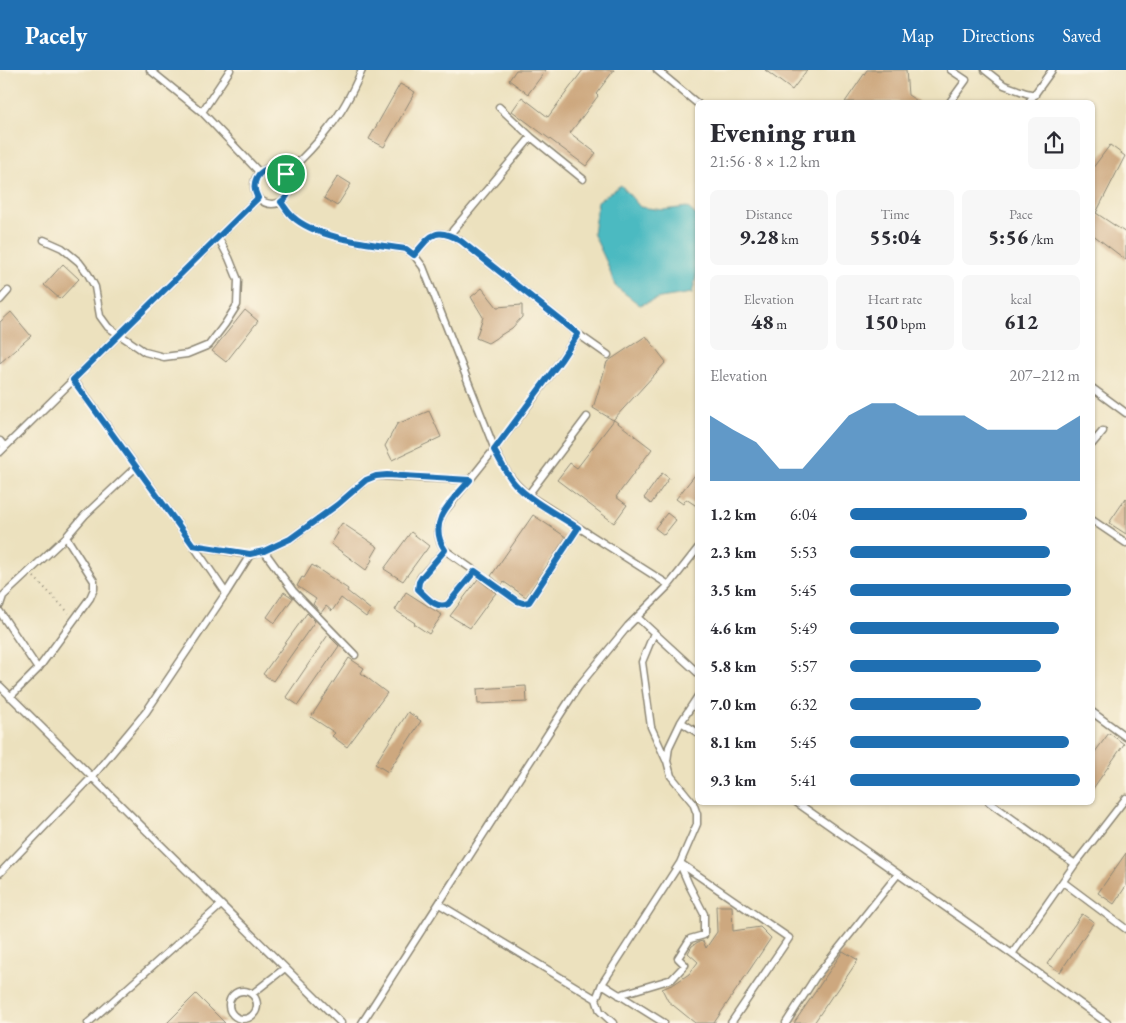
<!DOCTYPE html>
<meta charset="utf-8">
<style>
body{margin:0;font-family:"EB Garamond",serif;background:#f7f7f7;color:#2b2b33;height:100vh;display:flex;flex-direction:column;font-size:19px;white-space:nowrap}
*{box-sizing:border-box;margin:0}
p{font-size:16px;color:#7c7c81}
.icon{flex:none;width:28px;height:28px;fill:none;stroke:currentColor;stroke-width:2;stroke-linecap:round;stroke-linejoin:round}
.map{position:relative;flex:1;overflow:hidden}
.drawer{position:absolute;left:695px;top:30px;width:400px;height:705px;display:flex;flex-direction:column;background:#fff;border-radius:8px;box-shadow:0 1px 4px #0004}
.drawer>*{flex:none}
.pin{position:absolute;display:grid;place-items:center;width:42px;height:42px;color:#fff;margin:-21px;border:2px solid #fff;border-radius:50%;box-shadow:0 1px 5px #0007}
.round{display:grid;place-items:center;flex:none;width:52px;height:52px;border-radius:8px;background:#f7f7f7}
.head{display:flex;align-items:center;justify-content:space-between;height:85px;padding:0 15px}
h1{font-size:28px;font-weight:800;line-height:38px}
.figures{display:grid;grid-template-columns:repeat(3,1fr);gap:8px;height:85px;padding:5px 15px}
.figures div{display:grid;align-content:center;border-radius:8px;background:#f7f7f7;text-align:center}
.figures b{font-size:21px;font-weight:800}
.figures small{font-size:14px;font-weight:400}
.figures p{font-size:14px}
.chart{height:140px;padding:10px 15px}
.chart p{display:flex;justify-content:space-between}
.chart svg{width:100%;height:90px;margin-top:5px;fill:#1f6fb2;opacity:.7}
ul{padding:0 15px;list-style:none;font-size:16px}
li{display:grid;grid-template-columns:80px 60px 1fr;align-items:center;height:38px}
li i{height:12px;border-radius:6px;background:#1f6fb2}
header{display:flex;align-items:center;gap:30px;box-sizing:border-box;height:70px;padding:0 25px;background:#1f6fb2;color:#fff}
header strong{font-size:24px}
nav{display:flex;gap:28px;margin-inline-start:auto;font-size:18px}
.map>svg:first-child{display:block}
.water{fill:#4bbac1;stroke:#3b7276}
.building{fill:#cda87f}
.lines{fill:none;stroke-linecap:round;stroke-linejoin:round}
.service-casing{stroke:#8c8674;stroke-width:9}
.path{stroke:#8c8674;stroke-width:2;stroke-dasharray:1 4;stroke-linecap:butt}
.service{stroke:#fff;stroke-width:6}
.route-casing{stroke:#fff;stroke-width:10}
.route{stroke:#1f6fb2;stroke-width:6}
</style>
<header>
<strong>Pacely</strong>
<nav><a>Map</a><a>Directions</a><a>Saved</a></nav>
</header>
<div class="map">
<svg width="1126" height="953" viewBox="0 0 1126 953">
<rect width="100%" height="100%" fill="#fcf5e5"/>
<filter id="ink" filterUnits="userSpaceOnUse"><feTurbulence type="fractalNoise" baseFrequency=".02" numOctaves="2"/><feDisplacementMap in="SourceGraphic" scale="10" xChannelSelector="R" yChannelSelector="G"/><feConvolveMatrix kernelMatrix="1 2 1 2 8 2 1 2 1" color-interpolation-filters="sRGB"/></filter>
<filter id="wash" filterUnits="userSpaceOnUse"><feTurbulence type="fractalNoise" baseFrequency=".0096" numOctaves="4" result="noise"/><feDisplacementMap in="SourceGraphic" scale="20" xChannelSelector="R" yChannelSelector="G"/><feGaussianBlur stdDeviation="1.12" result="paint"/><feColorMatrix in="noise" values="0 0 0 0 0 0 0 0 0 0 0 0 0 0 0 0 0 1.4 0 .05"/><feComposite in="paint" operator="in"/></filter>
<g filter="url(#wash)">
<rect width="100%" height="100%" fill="#ece1be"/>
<path class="water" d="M621 115 640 137 663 140 687 137 697 146V204L692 223 660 228 640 235 615 216 607 193 593 163 598 131Z"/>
<g id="blocks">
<path class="building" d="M516 0H546L528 24 509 10Z
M583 0H614L596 24 598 26 570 63 596 83 586 96 512 41 522 27 548 47Z
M765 0H807L792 20Z
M867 0H906L908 25 919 32H845Z
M400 14 415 22 384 77 369 69Z
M1110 75 1125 86 1096 143 1126 163V190L1092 164V99Z
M338 106 351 114 337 136 324 128Z
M63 194 79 209 60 229 44 215Z
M482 218 497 237 522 235V247L512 258 488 273 476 268 483 247 471 227Z
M245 240 258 251 226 292 212 281Z
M11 242 31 266 0 293V252Z
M646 266 666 292 613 350 593 338 607 292Z
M429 341 441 367 392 390 385 376 397 354Z
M614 350 652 379 616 427 627 435 614 453 557 410 570 393 577 398Z
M698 401V437L686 429 683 434 676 429Z
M662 403 669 408 651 434 644 428Z
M1126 428V464L1109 453Z
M667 443 676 450 664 465 655 458Z
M533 445 566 467 526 527 504 512 502 515 491 506Z
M342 453 378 477 371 489 372 490 366 500 331 474 338 463 336 462Z
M411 462 429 476 425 482H424L403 511 384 499Z
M312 495 348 519 347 521 371 540 366 547 341 528 332 541 326 536 321 543 313 534 316 529 297 516 302 507 304 508Z
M478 509 496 523 491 529 470 558 450 546Z
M284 522 293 528 275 553 267 547Z
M406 522 442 545 429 564 414 554 415 553 395 540Z
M307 543 315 551 273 611 263 604Z
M328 565 339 576 298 635 286 627Z
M349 588 364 598 361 603 387 623 347 677 332 666 335 663 311 647Z
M526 616 527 632 478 634 477 619Z
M408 642 421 651 388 702 375 694Z
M1109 663 1124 674 1092 720V686Z
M1126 783V816L1114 834 1098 823Z
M716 836H732L733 861 760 857 771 868 714 953H695L668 931 662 919 674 914 689 904 698 892 688 883 692 876 698 872 703 871 706 878 717 862Z
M1082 844 1094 852 1060 902 1047 894Z
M843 881 858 890 835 924 834 923 814 953H794Z
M196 924 225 953H167Z"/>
</g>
</g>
<g filter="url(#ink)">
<use href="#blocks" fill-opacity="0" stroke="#8c8674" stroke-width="1"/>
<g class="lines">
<defs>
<path id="service" d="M150 0 202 42 260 103
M657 0 698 34
M985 0 1004 15 1026 23 1035 25
M950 32 966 10 951 0
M1029 32 1052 0
M202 42 230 0
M531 67 583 109
M254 116a18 18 0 1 1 36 0a18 18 0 1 1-36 0Z
M286 104C301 90 316 75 329 58 343 41 353 21 362 0
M281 132C285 137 288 143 293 147 317 169 374 174 406 179L414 185 423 197 495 380C505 400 510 410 528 425L669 515
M450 164 531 67 499 37
M44 170 62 178 79 192 88 204 95 217 100 246 108 257 145 282 164 287 187 284 209 275 225 254 237 235 238 210 229 188 218 167
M414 185C431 165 435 156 461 171L578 264C538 326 491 384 444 442 436 455 436 467 445 480L517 531 523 533 529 532 578 458
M0 230 8 221
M578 264 608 285
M73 309 193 475 250 485 264 481 290 469 337 435 366 410 376 406 470 410
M1092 318 1126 343
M0 371 5 377
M1092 374 1103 361
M0 382 258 128
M528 425 587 347
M1092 450 1126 473
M193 475 226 523
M445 480 421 507 419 512 418 519C427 527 436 540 448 534L475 501
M264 481 293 521 355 585
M0 535 3 526 66 467 85 445 136 397
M0 542 38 599
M637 547 698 603
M654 563 642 592 651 657 666 690
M0 616 341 953
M10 627 38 599 90 528 94 519V511L66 467
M1092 642 1126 667
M681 652 698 663
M796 732 1012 884 1107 953
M989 732 1075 794
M680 793 789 868 731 953
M0 803 92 707 146 642 226 523 250 485
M1063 812 1126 859
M439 834 596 929
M1012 884 1075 794 1126 728
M602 914 664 953
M229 935a14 14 0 1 1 28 0a14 14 0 1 1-28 0Z
M252 924 285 898
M619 925 672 909 685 895 678 888 690 869 704 865V844L689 815 680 794
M88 953 221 835
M362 953 578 617 628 556 669 515 698 478
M613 953 600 941 596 929 602 914 680 793 697 754V744L693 733 671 706 667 691 669 677 681 652 698 626
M786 953 815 908 898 804"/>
</defs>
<use href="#service" class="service-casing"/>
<path class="path" d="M34 507 69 543"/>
<use href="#service" class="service"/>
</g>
</g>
<g class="lines" filter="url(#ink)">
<defs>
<path id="route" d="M273 98C291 102 296 121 281 132 285 137 288 143 293 147 317 169 374 174 406 179L414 185C431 165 435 156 461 171L578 264 561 290 494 380C501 392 506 404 515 414 529 430 560 446 578 458L529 532 523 533 517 531 475 501 448 534C436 540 427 527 418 519L419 512 422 507 445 480C426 451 452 431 470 410L387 405 376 406 366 410 337 435 290 469 264 481 250 484 193 475 73 310 258 128C250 114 257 99 273 98Z"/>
</defs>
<use href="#route" class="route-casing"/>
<use href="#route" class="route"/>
</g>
</svg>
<div class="pin" style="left:286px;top:104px;background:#1e9e55"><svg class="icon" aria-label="arrive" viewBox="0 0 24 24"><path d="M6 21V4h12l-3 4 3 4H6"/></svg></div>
<section class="drawer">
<div class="head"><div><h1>Evening run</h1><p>21:56 · 8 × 1.2 km</p></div><a class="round"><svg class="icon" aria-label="share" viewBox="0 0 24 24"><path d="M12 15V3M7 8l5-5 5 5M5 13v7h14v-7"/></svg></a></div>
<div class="figures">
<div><p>Distance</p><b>9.28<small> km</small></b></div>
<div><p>Time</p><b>55:04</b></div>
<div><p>Pace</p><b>5:56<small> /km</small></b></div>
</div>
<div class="figures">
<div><p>Elevation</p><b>48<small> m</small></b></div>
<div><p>Heart rate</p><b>150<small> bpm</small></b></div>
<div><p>kcal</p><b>612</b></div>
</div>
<div class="chart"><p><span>Elevation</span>207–212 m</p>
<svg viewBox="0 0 160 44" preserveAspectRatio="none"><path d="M0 44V12L10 19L20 25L30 38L40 38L50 25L60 12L70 6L80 6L90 12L100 12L110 12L120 19L130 19L140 19L150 19L160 12V44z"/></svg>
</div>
<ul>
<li><b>1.2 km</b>6:04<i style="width:77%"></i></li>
<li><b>2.3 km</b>5:53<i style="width:87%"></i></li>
<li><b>3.5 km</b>5:45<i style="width:96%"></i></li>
<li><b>4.6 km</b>5:49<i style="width:91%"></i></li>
<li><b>5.8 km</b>5:57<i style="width:83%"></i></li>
<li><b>7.0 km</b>6:32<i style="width:57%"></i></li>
<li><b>8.1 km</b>5:45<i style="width:95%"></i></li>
<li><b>9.3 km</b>5:41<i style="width:100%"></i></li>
</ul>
</section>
</div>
